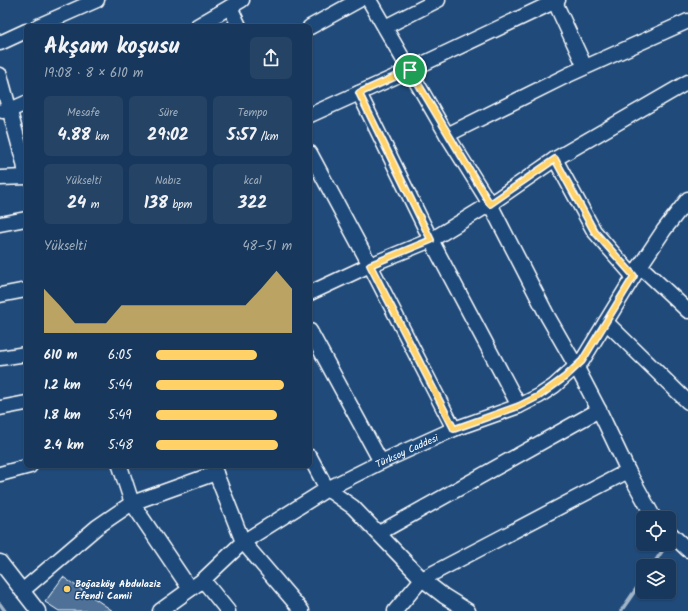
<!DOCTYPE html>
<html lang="tr">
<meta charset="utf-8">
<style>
body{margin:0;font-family:Kalam,sans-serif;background:#244365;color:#f1f3f6;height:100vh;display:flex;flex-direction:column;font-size:15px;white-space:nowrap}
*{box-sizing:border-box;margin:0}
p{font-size:13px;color:#9eacbb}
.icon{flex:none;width:22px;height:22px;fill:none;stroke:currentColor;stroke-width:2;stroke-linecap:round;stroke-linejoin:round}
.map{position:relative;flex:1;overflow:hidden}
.side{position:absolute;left:24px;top:24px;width:288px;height:444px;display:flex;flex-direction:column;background:#17385c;border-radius:6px;box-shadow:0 1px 3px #0004,0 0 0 1px #365272}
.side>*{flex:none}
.buttons{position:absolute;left:636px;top:511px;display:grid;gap:8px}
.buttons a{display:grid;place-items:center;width:40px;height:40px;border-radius:6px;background:#17385c;box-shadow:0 1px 3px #0004,0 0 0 1px #365272;font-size:20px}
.pin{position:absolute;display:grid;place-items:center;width:34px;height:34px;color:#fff;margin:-17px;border:2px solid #fff;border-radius:50%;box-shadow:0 1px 4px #0007}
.round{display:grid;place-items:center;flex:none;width:42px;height:42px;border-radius:6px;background:#244365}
.head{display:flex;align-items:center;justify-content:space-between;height:68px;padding:0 20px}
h1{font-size:22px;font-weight:800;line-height:30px}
.metrics{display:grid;grid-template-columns:repeat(3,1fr);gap:6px;height:68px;padding:4px 20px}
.metrics div{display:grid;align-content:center;border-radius:6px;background:#244365;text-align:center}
.metrics b{font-size:17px;font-weight:800}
.metrics small{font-size:11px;font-weight:400}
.metrics p{font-size:11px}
.chart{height:112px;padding:8px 20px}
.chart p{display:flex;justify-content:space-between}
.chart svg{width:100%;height:72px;margin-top:4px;fill:#ffd166;opacity:.7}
ul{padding:0 20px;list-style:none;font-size:13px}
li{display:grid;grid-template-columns:64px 48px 1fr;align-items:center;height:30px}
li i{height:10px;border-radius:5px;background:#ffd166}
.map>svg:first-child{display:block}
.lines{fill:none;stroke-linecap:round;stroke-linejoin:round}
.stream{stroke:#a3b5c8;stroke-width:3.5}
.building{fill:#507197;stroke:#fff}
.minor-casing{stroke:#fff;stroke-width:17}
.minor{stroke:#1f4a7a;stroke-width:14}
.route-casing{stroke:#fff;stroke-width:8}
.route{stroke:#ffd166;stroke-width:5}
.poi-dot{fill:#ffd166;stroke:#1f4a7a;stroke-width:1.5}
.labels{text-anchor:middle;stroke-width:3;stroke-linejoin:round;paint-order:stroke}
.street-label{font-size:10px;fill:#fff;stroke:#1f4a7a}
.poi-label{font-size:10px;font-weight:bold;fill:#fff;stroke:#1f4a7a;text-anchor:start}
</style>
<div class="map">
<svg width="688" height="611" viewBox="0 0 688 611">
<rect width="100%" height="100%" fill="#1f4a7a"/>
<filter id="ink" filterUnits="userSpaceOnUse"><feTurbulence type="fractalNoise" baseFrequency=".025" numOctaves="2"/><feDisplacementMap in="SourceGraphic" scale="8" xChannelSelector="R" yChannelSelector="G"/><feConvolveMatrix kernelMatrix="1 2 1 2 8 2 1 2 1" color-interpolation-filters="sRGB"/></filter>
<g filter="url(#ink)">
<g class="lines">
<path class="stream" d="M652 566 667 544
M0 604 5 611
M621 611 643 579"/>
</g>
<path class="building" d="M63 577 113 611H59L45 602Z"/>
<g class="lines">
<defs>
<g id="minor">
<path d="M369 0 447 135 490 204 548 317 576 366 599 410 628 471 654 518"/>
<path d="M554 0 585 67"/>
<path d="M230 7 239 26"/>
<path d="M38 26 97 0"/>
<path d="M197 26 242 0"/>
<path d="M310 27 359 0"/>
<path d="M385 27 438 0"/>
<path d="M0 43 26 31"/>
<path d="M0 75 24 163 26 175"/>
<path d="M359 93 431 240 519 406"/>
<path d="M2 111 10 110 26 103"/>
<path d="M310 115 410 70 558 0"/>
<path d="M447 135 568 75 688 21"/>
<path d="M310 153 370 265 454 429"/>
<path d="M555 159 594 231 633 276"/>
<path d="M0 178 26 177"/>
<path d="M0 224 26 219"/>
<path d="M640 266 688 311"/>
<path d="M310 293 370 265 431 240 490 204 555 159 688 82"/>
<path d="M0 295 26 290"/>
<path d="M606 322 688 402"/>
<path d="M310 331 381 462"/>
<path d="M0 358 26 354"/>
<path d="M0 408 26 403"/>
<path d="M310 457 327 489 353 507 422 579 444 596 468 611"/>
<path d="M120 466 132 503 190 589"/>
<path d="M213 466 243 542 302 611"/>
<path d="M0 474 30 466"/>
<path d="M669 532 688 550"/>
<path d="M379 533 599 410"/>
<path d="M0 562 38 611"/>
<path d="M203 580 228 611"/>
<path d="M22 591 97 527 132 503 216 473"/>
<path id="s1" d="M160 611 203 580 243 542 327 489 381 462 454 429 519 406 539 396 554 386 582 361 640 266 664 230 688 199"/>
<path d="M395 611 422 579 628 471"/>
</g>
</defs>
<use href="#minor" class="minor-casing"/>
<use href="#minor" class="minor"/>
</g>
</g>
<g class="lines" filter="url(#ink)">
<defs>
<path id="route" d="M410 70 490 204 555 159 594 231 634 276 582 361 565 377 539 396 519 406 454 429 370 265 431 240 359 93Z"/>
</defs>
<use href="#route" class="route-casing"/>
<use href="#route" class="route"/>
</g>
<circle class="poi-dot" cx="67" cy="589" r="4"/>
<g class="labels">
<g class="street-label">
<text dy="4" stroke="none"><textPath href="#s1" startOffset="296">Türksoy Caddesi</textPath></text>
</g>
<g class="poi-label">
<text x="75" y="587">Boğazköy Abdulaziz<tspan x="75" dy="12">Efendi Camii</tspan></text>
</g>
</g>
</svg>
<div class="buttons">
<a><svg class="icon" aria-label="locate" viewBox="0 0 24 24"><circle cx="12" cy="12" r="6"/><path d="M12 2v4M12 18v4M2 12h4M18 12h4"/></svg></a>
<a><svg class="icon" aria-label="layers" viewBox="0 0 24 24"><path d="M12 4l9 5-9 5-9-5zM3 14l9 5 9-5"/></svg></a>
</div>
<div class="pin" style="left:410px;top:70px;background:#1e9e55"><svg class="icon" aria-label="arrive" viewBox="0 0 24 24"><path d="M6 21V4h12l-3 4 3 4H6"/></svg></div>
<section class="side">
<div class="head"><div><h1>Akşam koşusu</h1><p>19:08 · 8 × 610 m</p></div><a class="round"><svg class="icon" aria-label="share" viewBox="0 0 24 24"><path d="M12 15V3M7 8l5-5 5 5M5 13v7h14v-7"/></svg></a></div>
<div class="metrics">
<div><p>Mesafe</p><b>4.88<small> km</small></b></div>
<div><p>Süre</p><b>29:02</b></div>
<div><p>Tempo</p><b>5:57<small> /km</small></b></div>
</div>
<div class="metrics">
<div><p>Yükselti</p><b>24<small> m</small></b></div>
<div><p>Nabız</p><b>138<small> bpm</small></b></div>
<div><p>kcal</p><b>322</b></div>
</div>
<div class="chart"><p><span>Yükselti</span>48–51 m</p>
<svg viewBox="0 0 160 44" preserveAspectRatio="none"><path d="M0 44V17L10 27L20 38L30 38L40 38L50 27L60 27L70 27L80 27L90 27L100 27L110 27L120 27L130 27L140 17L150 6L160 17V44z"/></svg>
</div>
<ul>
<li><b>610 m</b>6:05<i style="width:74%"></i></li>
<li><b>1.2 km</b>5:44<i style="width:94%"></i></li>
<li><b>1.8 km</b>5:49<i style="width:89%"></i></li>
<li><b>2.4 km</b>5:48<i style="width:90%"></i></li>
</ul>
</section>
</div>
